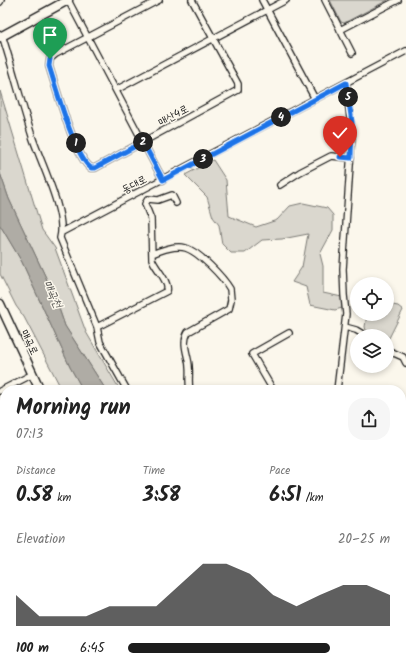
<!DOCTYPE html>
<meta charset="utf-8">
<style>
body{margin:0;font-family:Kalam,"Poor Story",sans-serif;background:#f6f6f6;color:#222;height:100vh;display:flex;flex-direction:column;font-size:15px;white-space:nowrap}
*{box-sizing:border-box;margin:0}
p{font-size:13px;color:#767676}
.icon{flex:none;width:22px;height:22px;fill:none;stroke:currentColor;stroke-width:2;stroke-linecap:round;stroke-linejoin:round}
.map{position:relative;flex:1;overflow:hidden}
.panel{position:absolute;left:0px;top:385px;width:406px;height:286px;display:flex;flex-direction:column;background:#fff;border-radius:16px 16px 0 0;box-shadow:0 2px 6px #0003}
.panel>*{flex:none}
.tools{position:absolute;left:350px;top:277px;display:grid;gap:8px}
.tools a{display:grid;place-items:center;width:44px;height:44px;border-radius:50%;background:#fff;box-shadow:0 2px 6px #0003;font-size:20px}
.pin{position:absolute;display:grid;place-items:center;width:34px;height:34px;color:#fff;margin:-41px -17px;border-radius:50% 50% 50% 0;rotate:-45deg;box-shadow:0 0 4px #0007}
.pin .icon{rotate:45deg}
.km{position:absolute;width:20px;height:20px;margin:-10px;border-radius:50%;background:#222;color:#fff;font-size:11px;line-height:20px;text-align:center}
.round{display:grid;place-items:center;flex:none;width:42px;height:42px;border-radius:16px;background:#f6f6f6}
.headline{display:flex;align-items:center;justify-content:space-between;height:68px;padding:0 16px}
h1{font-size:22px;font-weight:600;line-height:30px}
.metrics{display:grid;grid-template-columns:repeat(3,1fr);gap:6px;height:68px;padding:4px 16px}
.metrics div{display:grid;align-content:center}
.metrics b{font-size:20px;font-weight:600}
.metrics small{font-size:11px;font-weight:400}
.metrics p{font-size:11px}
.chart{height:112px;padding:8px 16px}
.chart p{display:flex;justify-content:space-between}
.chart svg{width:100%;height:72px;margin-top:4px;fill:#1c1c1c;opacity:.7}
ul{padding:0 16px;list-style:none;font-size:13px}
li{display:grid;grid-template-columns:64px 48px 1fr;align-items:center;height:30px}
li i{height:10px;border-radius:5px;background:#1c1c1c}
.map>svg:first-child{display:block}
.green{fill:#dad7ce;stroke:#7b7a75}
.water{fill:#afaca5;stroke:#74726e}
.lines{fill:none;stroke-linecap:round;stroke-linejoin:round}
.street-casing{stroke:#1c1c1c;stroke-width:8}
.secondary-casing{stroke:#1c1c1c;stroke-width:11}
.street{stroke:#fbf7ec;stroke-width:5.5}
.secondary{stroke:#fbf7ec;stroke-width:8}
.route-casing{stroke:#fff;stroke-width:8}
.route{stroke:#1a73e8;stroke-width:5}
.labels{text-anchor:middle;stroke-width:3;stroke-linejoin:round;paint-order:stroke}
.street-label{font-size:11px;fill:#1c1c1c;stroke:#fbf7ec}
.water-label{font-size:12px;font-style:italic;fill:#575653;stroke:#fbf7ec}
</style>
<div class="map">
<svg width="406" height="671" viewBox="0 0 406 671">
<rect width="100%" height="100%" fill="#fbf7ec"/>
<filter id="ink" filterUnits="userSpaceOnUse"><feTurbulence type="fractalNoise" baseFrequency=".025" numOctaves="2"/><feDisplacementMap in="SourceGraphic" scale="8" xChannelSelector="R" yChannelSelector="G"/><feConvolveMatrix kernelMatrix="1 2 1 2 8 2 1 2 1" color-interpolation-filters="sRGB"/></filter>
<g filter="url(#ink)">
<path class="green" d="M330 0H388L344 23 341 22Z
M0 91 42 230 55 248 86 332 120 390H106L65 326 55 297 9 199 0 173Z
M213 160 226 180 229 216 256 227 277 220 290 206 303 203 327 208 333 215V230L320 254 323 266V293L342 297V308L335 310 310 305 306 287 292 282 302 267 308 234 282 239 262 240 245 253H231L222 244 219 225 213 217 207 197 185 175Z
M0 225 22 262 70 367 83 390H62L24 317 16 306 0 274Z
M387 304 398 306 403 310 387 342V336H368L365 327 367 314H387Z"/>
<path class="water" d="M0 173 9 199 55 297 65 326 106 390H83L70 367 22 262 0 225Z"/>
<g class="lines">
<defs>
<path id="street" d="M68 0 163 180
M159 0 56 54 50 59 49 66C56 87 75 158 91 168H95L238 90V84L192 0
M262 0 315 99
M325 0 352 53
M0 2 1 0
M340 30 398 0
M2 35C13 69 21 102 32 136 40 161 67 214 60 238L97 327 100 342 127 390
M116 90 286 0
M280 185 300 172 331 156 351 158
M62 232 406 51
M152 254C162 250 175 245 186 248 199 252 223 277 230 289L231 300 229 309 188 332C181 344 189 356 189 367 190 375 188 382 190 390
M97 327 167 291C170 282 155 268 152 259L151 219 145 204 148 199 158 200 172 195 176 203
M345 327 356 330 366 336
M387 350 403 357 406 363
M273 390 252 354 289 333
M337 390 346 314 344 295 343 269 352 136 346 83
M0 391 33 374
M401 455 406 457
M401 515 406 522
M0 584 5 567
M0 638 5 636
M283 671 285 666"/>
<path id="secondary" d="M0 37 68 0
M0 304 40 390
M401 536 406 537
M0 547H5
M135 671V666"/>
</defs>
<use href="#street" class="street-casing"/>
<use href="#secondary" class="secondary-casing"/>
<use href="#street" class="street"/>
<use href="#secondary" class="secondary"/>
</g>
</g>
<g class="lines" filter="url(#ink)">
<defs>
<path id="route" d="M50 59 49 66C56 87 75 158 91 168H95L143 142 163 180 346 83 352 122 351 158 340 157"/>
</defs>
<use href="#route" class="route-casing"/>
<use href="#route" class="route"/>
</g>
<g class="labels">
<g class="street-label">
<text transform="translate(173 115) rotate(-28)" y="4">매산4로</text>
<text transform="translate(134 184) rotate(-28)" y="4">동대로</text>
<text transform="translate(30 342) rotate(65)" y="4">매곡로</text>
</g>
<g class="water-label">
<text transform="translate(53 294) rotate(65)" y="4">매곡천</text>
</g>
</g>
</svg>
<div class="tools">
<a><svg class="icon" aria-label="locate" viewBox="0 0 24 24"><circle cx="12" cy="12" r="6"/><path d="M12 2v4M12 18v4M2 12h4M18 12h4"/></svg></a>
<a><svg class="icon" aria-label="layers" viewBox="0 0 24 24"><path d="M12 4l9 5-9 5-9-5zM3 14l9 5 9-5"/></svg></a>
</div>
<div class="pin" style="left:50px;top:59px;background:#1e9e55"><svg class="icon" aria-label="arrive" viewBox="0 0 24 24"><path d="M6 21V4h12l-3 4 3 4H6"/></svg></div>
<div class="pin" style="left:340px;top:157px;background:#d93025"><svg class="icon" aria-label="check" viewBox="0 0 24 24"><path d="M5 12l5 5 9-10"/></svg></div>
<b class="km" style="left:76px;top:143px">1</b>
<b class="km" style="left:143px;top:142px">2</b>
<b class="km" style="left:203px;top:159px">3</b>
<b class="km" style="left:281px;top:117px">4</b>
<b class="km" style="left:348px;top:97px">5</b>
<section class="panel">
<div class="headline"><div><h1>Morning run</h1><p>07:13</p></div><a class="round"><svg class="icon" aria-label="share" viewBox="0 0 24 24"><path d="M12 15V3M7 8l5-5 5 5M5 13v7h14v-7"/></svg></a></div>
<div class="metrics">
<div><p>Distance</p><b>0.58<small> km</small></b></div>
<div><p>Time</p><b>3:58</b></div>
<div><p>Pace</p><b>6:51<small> /km</small></b></div>
</div>
<div class="chart"><p><span>Elevation</span>20–25 m</p>
<svg viewBox="0 0 160 44" preserveAspectRatio="none"><path d="M0 44V25L10 38L20 38L30 38L40 32L50 32L60 32L70 19L80 6L90 6L100 12L110 25L120 32L130 25L140 19L150 19L160 25V44z"/></svg>
</div>
<ul>
<li><b>100 m</b>6:45<i style="width:77%"></i></li>
</ul>
</section>
</div>
